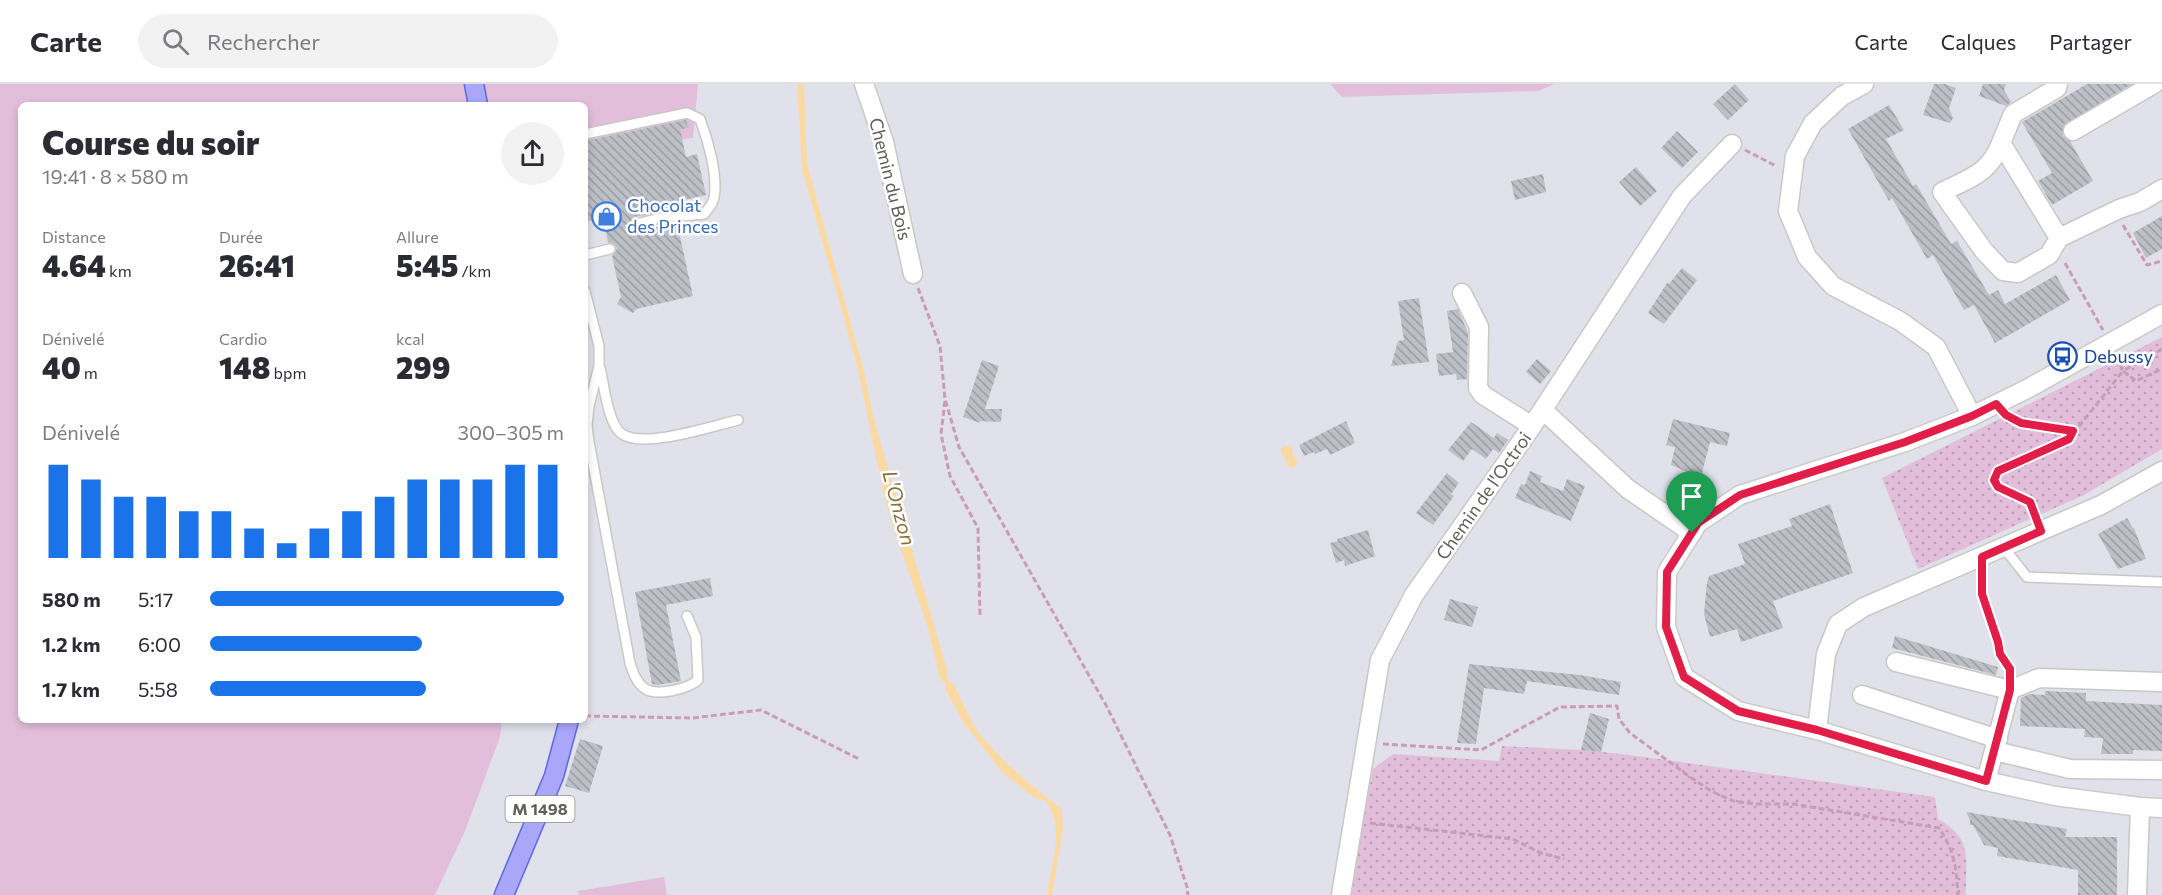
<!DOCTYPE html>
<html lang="fr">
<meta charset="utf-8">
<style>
body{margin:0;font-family:Commissioner,sans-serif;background:#f2f2f3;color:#2b2b33;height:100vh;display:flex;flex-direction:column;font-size:22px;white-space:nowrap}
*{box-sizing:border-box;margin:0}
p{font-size:20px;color:#7c7c81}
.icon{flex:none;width:33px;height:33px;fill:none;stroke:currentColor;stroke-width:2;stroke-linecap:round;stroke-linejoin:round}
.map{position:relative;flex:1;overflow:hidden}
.sheet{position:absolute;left:18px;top:18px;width:570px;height:621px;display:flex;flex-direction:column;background:#fff;border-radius:9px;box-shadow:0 3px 9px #0003}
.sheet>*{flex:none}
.pin{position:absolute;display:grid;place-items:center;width:51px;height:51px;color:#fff;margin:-62px -26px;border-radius:50% 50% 50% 0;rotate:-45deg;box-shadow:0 0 6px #0007}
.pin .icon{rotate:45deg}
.round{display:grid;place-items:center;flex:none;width:63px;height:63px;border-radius:32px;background:#f2f2f3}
.overview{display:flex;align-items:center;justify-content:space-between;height:102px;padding:0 24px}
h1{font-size:33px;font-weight:800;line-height:45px}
.metrics{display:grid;grid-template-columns:repeat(3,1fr);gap:9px;height:102px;padding:6px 24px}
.metrics div{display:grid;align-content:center}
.metrics b{font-size:30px;font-weight:800}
.metrics small{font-size:16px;font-weight:400}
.metrics p{font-size:16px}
.chart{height:168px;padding:12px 24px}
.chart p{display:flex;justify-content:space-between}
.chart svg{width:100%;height:108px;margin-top:6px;stroke:#1a73e8;stroke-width:6}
ul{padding:0 24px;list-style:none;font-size:20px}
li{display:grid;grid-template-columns:96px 72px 1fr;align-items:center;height:45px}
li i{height:15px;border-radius:8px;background:#1a73e8}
header{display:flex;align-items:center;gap:36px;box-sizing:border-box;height:84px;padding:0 30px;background:#fff;border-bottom:2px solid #e1e1e2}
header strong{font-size:28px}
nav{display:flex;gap:33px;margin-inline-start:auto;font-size:21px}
.search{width:420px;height:54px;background:#f2f2f3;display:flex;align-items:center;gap:15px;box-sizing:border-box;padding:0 21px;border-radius:33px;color:#7c7c81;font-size:22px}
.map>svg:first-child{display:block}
.grass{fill:#e2bedb}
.park{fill:url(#park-dots)}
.water{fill:#fadaa2}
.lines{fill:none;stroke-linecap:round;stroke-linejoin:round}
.stream{stroke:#fadaa2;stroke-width:4.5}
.building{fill:url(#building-back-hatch)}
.lane-casing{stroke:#c9c8c3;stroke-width:12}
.street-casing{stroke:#c9c8c3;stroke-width:21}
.secondary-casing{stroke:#cdcbc5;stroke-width:21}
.primary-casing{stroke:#5c68e9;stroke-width:21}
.path{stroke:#ca9db5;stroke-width:3;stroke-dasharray:6 3;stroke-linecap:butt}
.lane{stroke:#fff;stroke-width:9}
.street{stroke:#fff;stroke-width:18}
.secondary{stroke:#fff;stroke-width:18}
.primary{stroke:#aaa7fa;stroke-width:18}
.route-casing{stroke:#fff;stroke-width:12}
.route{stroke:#e11d48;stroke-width:8}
.labels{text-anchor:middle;stroke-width:5;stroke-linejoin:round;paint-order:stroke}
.shield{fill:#fff;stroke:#908f8b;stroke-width:1.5}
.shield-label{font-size:16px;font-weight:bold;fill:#615f59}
.street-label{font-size:18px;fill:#615f59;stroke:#fff}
.shop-label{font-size:18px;fill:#366cbe;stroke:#fff;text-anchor:start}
.transit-label{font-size:18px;fill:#164399;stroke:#fff;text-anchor:start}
.water-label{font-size:20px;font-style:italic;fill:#887137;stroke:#fff}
</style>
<header>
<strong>Carte</strong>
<div class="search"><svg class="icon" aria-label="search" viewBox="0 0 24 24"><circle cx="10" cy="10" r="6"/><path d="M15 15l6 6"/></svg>Rechercher</div>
<nav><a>Carte</a><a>Calques</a><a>Partager</a></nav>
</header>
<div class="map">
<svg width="2162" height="811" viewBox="0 0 2162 811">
<defs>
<pattern id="park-dots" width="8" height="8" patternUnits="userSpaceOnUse" patternTransform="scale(1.5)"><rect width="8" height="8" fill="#e2bedb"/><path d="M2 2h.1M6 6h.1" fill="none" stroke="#bb9eb5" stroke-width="1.8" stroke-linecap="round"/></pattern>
<pattern id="building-back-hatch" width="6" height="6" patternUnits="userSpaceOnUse" patternTransform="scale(1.5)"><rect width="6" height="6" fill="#bdbfc6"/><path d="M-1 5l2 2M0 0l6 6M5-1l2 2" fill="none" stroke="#9d9ea4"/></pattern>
</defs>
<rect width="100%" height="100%" fill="#e1e1ec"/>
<path class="grass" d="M0 0H698L693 54 585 68V21H21V636H502L500 653 465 747 435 811H0Z
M1330 0H1555L1538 7 1342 13Z
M664 793 667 811H579L578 807Z"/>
<path class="park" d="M2162 253V365L2084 411 1918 485 1882 394Z
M1502 662 1581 666 1622 670 1935 713 1938 735C1974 755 1965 775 1966 811H1349L1373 685 1393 670 1499 677Z"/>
<path class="water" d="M797 0H804L807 80 865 291 873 332 948 589 941 599 928 544 894 446 883 407 857 282 802 85Z
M1285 361 1292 364 1293 371 1298 377 1294 384 1287 382 1286 375 1281 369V365Z
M952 597C960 612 971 638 980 650 1004 680 1032 702 1062 725L1063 746 1052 811H1047C1051 781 1066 743 1045 717L1033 713 1002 688 963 638 945 605Z"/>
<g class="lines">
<path class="stream" d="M944 590 950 607"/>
</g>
<path class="building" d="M1735 0 1749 16 1728 36 1713 20Z
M1934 0H1945L1956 4 1949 24 1953 34 1950 39 1923 31Z
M1983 0H2006L2004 6 2011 18 2006 22 1979 12Z
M2087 0H2132L2064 41 2063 52 2070 57 2093 97 2052 121 2038 97 2052 89 2022 38Z
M1889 21 1904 46 1886 55 1913 102 1916 100 1951 160 1957 157 1989 211 1998 206 2005 220 2056 191 2070 216 1995 259 1974 221 1964 226 1933 171 1927 175 1892 114 1889 117 1848 45Z
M686 36 689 44 680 45 686 73 697 70 706 111 672 119 674 126 634 133 631 136 629 141 632 145 637 147 677 139 693 212 636 225 633 229 617 220 621 213 612 172 615 169 617 164 614 160 608 158 603 134 585 138V57Z
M1677 47 1698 68 1682 84 1661 64Z
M1636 83 1657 107 1640 122 1619 98Z
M1543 90 1546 108 1515 116 1511 97Z
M2162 132V165L2146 174 2133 149Z
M1682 184 1697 196 1664 240 1648 229 1667 199 1669 200Z
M1419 214 1429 278 1391 282 1398 257 1404 256 1398 217Z
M1458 225 1468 249 1467 295 1457 296 1456 290 1439 292 1436 270 1453 268 1447 227Z
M1537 275 1551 287 1540 300 1526 288Z
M982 276 999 282 985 325H1002L1001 338 980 337V339L963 333Z
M1673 335 1730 349 1727 362 1710 358 1702 389 1694 387 1690 389 1671 381 1675 363 1666 361Z
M1346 337 1355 359 1330 371 1327 365 1315 370 1314 368 1304 372 1299 361Z
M1471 338 1494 354 1497 349 1508 356 1499 369 1493 365 1486 375 1472 365 1463 377 1448 366Z
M1530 387 1542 392 1540 398 1563 407 1567 395 1585 402 1571 437 1515 414 1521 400 1525 401Z
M1447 389 1459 399 1451 410 1454 412 1433 441 1416 429Z
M1830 420 1853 489 1773 517 1783 544 1741 558 1737 545 1710 553 1704 530 1707 499 1709 492 1745 480 1738 460 1792 442 1789 435Z
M2127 434 2133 444H2134L2146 475 2118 485 2098 450Z
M1368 446 1375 472 1345 482 1344 476 1336 479 1330 459 1338 457 1337 455Z
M710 494 713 512 666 521 681 597 658 601 652 600 635 508Z
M1450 515 1478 523 1472 543 1444 536Z
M1895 552 1998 583 1996 591 1892 564Z
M1469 580 1580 591 1621 598 1619 611 1527 597 1524 610 1484 604 1476 660 1457 659Z
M2045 607 2086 609V617L2162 621V667L2133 666V670H2101L2103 654 2084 653 2085 645 2020 642 2021 614 2030 610 2045 611Z
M1590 629 1609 635 1601 668 1581 666Z
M580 655 603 662 589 709 565 702Z
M1966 728 2067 745 2065 753H2117V811H2078V786L1997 772 1998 764 1984 761 1973 741H1970V736Z"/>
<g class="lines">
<defs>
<path id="lane" d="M585 50 687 29 700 35C708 56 718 91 714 114 713 120 708 125 704 130L660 134 636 140
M585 171 610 165
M585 207 599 262V282L589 322 587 341 589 358 630 579C633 588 636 598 644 604 655 613 688 605 698 596L696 553 687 532
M600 284C604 300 608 341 622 350 644 365 712 342 738 336
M2004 464 2027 493 2162 498"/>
<path id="street" d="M864 0 884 58 913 190
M1864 0 1842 12 1813 39 1795 72 1788 127 1807 173 1833 202 1900 237 1936 263 1972 332
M2058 0 2057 4 2013 30 2001 59 2059 154
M2073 47 2154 0
M2001 59C1989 90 1970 94 1942 108L1984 167 2003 187 2018 189 2049 171 2059 154
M2059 154 2119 125 2140 118 2162 105
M1462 209 1479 243 1478 304 1483 311 1532 342
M1543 326 1628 405 1692 449
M1896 578 2010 606
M1862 611 1998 655
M1817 646 1826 570 1838 540 1864 523 2101 421 2162 387
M1995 667 2070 685 2162 686
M1986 697 2010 606 2039 594 2162 598
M1341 811 1380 576 1414 511 1532 342 1682 112 1732 60
M2137 811 2140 723"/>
<path id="secondary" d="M2162 230 2027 305 1972 332 1905 358 1740 411 1698 439 1667 488 1666 543 1684 593 1738 627 1817 646 1986 697 2055 712 2140 723 2162 724"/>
<path id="primary" d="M474 0 478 21
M504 811 554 692 569 636"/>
</defs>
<use href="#lane" class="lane-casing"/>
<use href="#street" class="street-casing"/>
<use href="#secondary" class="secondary-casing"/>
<use href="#primary" class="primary-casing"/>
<path class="path" d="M1745 66 1776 82
M2123 141 2147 181 2162 177
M2065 179 2103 246
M918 204 940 262 945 315 959 363 1107 623 1170 751 1187 803 1188 811
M2162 265 2123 287 2136 297 2162 285
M945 317 941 350 950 392 978 444 980 532
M2007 332 2021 339 2073 347
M2035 431 2030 418 1998 403 1993 396 1998 387 2069 355 2123 287 2117 273
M1982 491V510L1998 558 2000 570 2010 585V589
M585 632 692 634 761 626 859 675
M1383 660 1481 666 1560 623 1617 622 1619 635 1630 649 1690 693 1711 707 1733 717 1756 720H1793L1939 744C1955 768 1956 783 1958 811
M1370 739 1513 755 1541 769 1564 775"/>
<use href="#lane" class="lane"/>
<use href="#street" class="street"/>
<use href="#secondary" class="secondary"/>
<use href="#primary" class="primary"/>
</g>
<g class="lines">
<defs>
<path id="route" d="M1996 320 2006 331 2021 339 2073 347 2069 355 1998 387 1994 396 1998 403 2030 418 2041 447 1982 473V510L1998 558 2000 570 2010 585V606L1986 697 1817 646 1738 627 1684 593 1666 543 1667 488 1698 439 1740 411 1905 358 1972 332Z"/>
</defs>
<use href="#route" class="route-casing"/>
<use href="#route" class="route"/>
</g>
<defs>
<symbol id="shop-ring" viewBox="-11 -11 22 22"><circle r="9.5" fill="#fff" stroke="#3f7fe0" stroke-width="1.5"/><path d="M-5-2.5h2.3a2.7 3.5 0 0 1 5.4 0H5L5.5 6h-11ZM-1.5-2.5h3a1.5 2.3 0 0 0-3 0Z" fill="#3f7fe0"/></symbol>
<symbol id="bus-ring" viewBox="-11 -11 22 22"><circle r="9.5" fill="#fff" stroke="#1a4fb4" stroke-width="1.5"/><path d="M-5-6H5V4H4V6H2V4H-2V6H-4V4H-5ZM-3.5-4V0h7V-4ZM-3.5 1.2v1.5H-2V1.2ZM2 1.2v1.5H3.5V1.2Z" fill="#1a4fb4"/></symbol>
</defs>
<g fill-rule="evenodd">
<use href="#shop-ring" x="590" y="116" width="33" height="33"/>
<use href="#bus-ring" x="2046" y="256" width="33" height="33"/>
</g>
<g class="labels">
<rect class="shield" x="505.5" y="712" width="69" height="26" rx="4.5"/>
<g class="shield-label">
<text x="540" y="731">M 1498</text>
</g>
<g class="street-label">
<text transform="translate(890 95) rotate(76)" y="6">Chemin du Bois</text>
<text transform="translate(1484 412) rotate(-55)" y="6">Chemin de l'Octroi</text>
</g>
<g class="shop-label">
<text x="627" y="128">Chocolat<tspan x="627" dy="21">des Princes</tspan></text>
</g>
<g class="transit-label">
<text x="2084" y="279">Debussy</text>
</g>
<g class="water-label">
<text transform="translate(899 424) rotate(75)" y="7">L'Onzon</text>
</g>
</g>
</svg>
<div class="pin" style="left:1692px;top:449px;background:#1e9e55"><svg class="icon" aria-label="arrive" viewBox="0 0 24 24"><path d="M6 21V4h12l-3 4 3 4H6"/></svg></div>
<section class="sheet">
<div class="overview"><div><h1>Course du soir</h1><p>19:41 · 8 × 580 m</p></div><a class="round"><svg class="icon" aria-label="share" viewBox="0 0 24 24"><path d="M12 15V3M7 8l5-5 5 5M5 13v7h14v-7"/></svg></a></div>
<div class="metrics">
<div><p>Distance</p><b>4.64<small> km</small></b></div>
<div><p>Durée</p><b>26:41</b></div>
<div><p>Allure</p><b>5:45<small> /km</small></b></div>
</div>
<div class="metrics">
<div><p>Dénivelé</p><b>40<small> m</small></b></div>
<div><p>Cardio</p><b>148<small> bpm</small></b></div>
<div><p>kcal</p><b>299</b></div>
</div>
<div class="chart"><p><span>Dénivelé</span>300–305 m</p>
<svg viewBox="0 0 160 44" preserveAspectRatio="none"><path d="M5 44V6M15 44V12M25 44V19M35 44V19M45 44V25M55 44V25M65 44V32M75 44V38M85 44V32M95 44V25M105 44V19M115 44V12M125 44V12M135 44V12M145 44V6M155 44V6"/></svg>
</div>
<ul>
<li><b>580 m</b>5:17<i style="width:100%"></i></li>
<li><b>1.2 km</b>6:00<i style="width:60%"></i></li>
<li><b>1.7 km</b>5:58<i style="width:61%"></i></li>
</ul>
</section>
</div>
